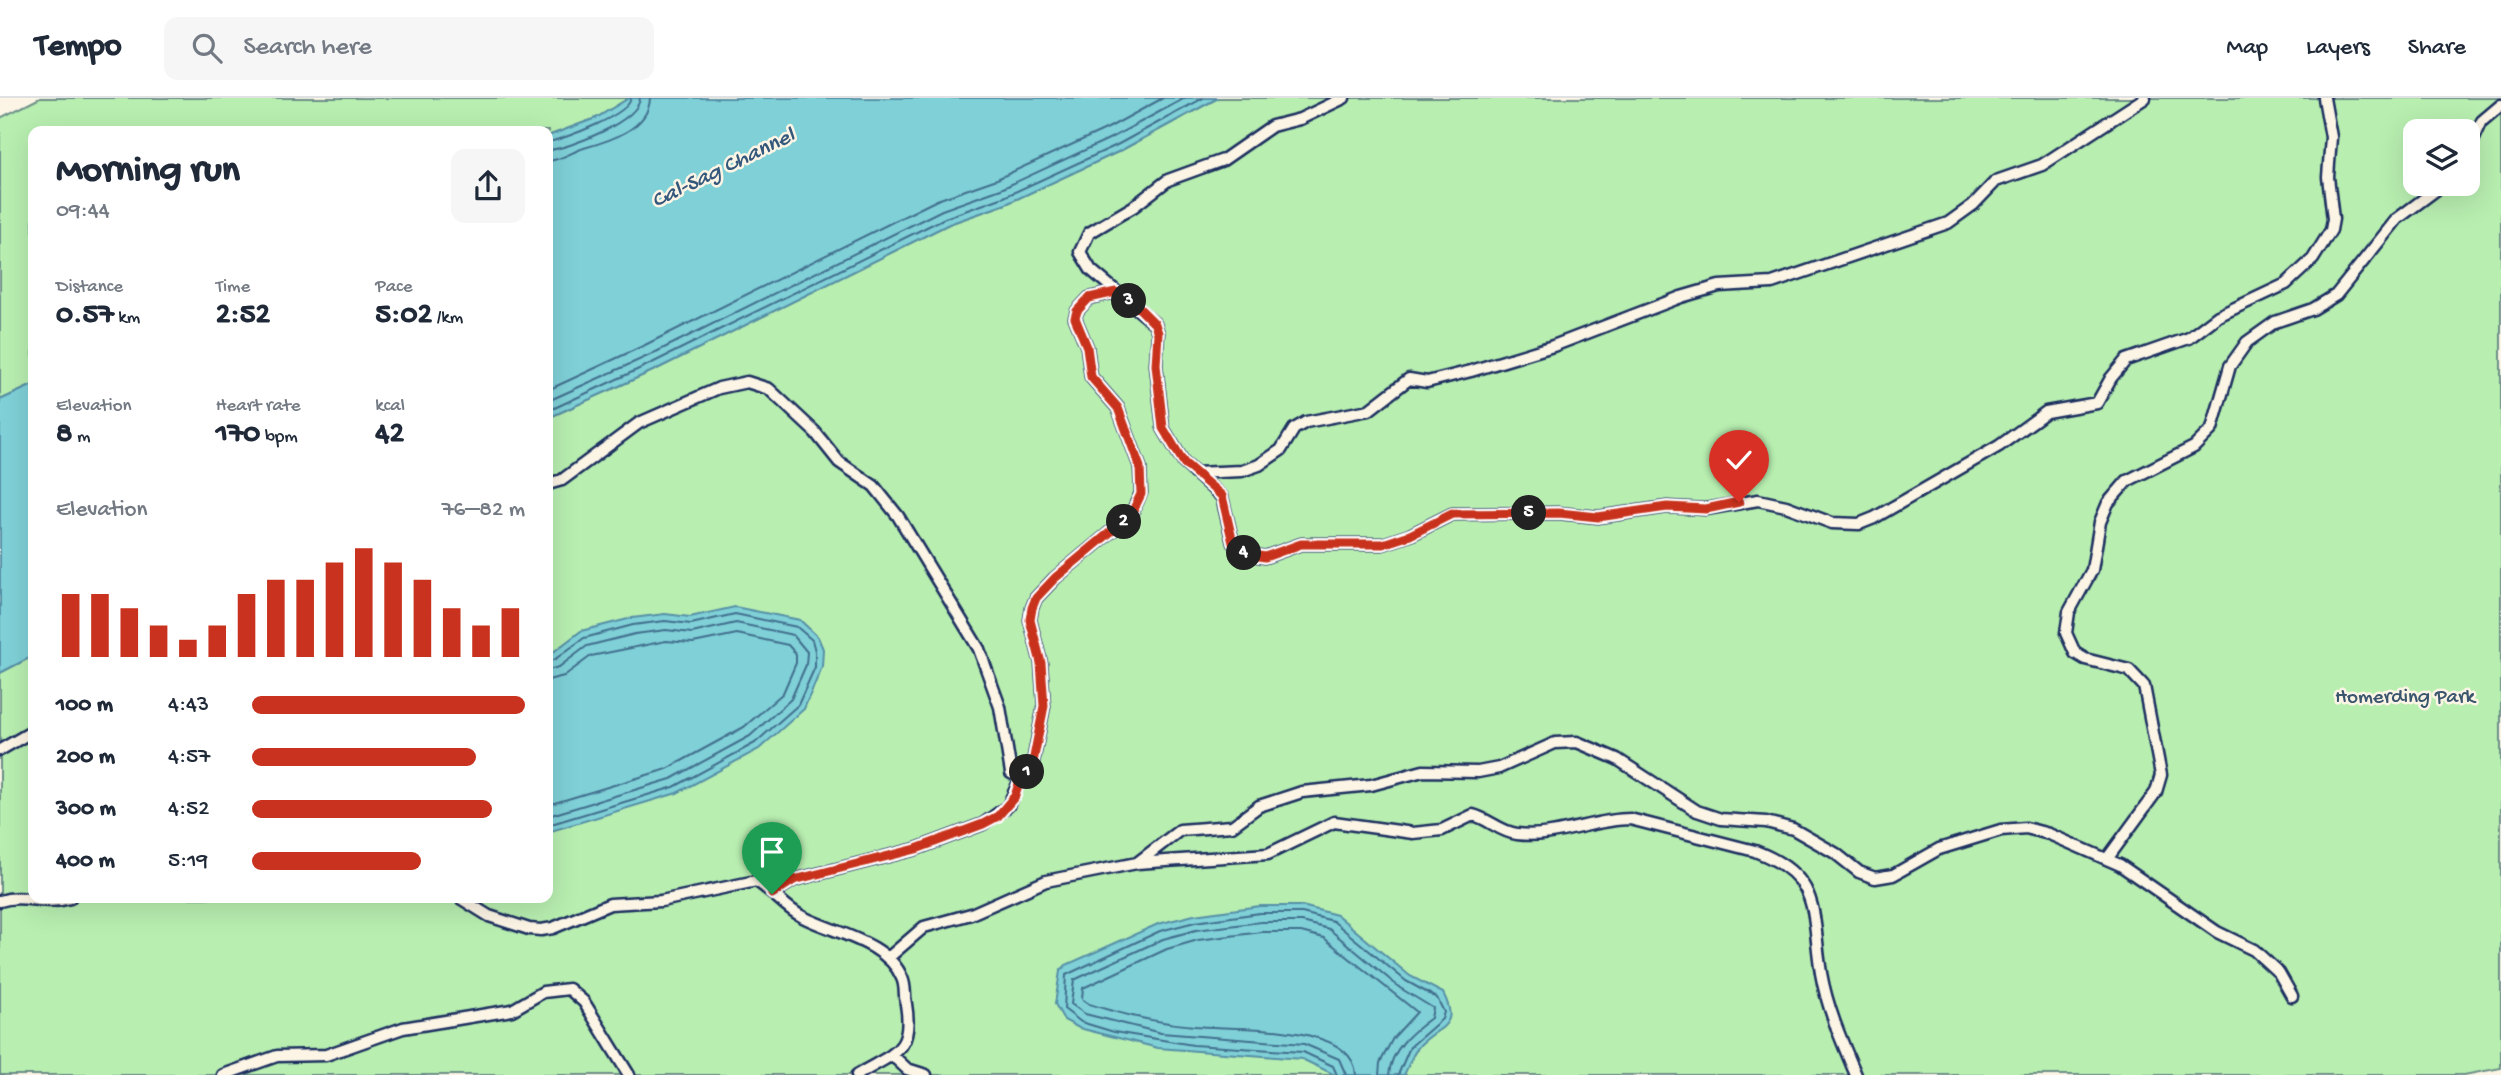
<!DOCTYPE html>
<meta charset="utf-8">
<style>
body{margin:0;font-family:"Gochi Hand",sans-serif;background:#f6f6f7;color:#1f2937;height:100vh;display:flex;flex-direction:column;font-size:26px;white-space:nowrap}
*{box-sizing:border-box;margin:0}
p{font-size:23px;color:#747a83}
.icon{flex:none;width:38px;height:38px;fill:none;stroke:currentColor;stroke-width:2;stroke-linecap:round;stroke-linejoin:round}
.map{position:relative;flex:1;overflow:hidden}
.panel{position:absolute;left:28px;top:28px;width:525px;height:777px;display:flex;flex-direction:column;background:#fff;border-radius:14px;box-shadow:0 7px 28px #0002}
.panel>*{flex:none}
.tools{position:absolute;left:2403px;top:21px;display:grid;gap:14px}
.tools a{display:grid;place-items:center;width:77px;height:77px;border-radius:14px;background:#fff;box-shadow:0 7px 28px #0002;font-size:35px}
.pin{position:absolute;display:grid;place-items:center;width:60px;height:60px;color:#fff;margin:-72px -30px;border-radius:50% 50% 50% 0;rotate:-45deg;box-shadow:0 0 7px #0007}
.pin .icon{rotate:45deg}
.km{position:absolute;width:35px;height:35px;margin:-18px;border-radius:50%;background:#222;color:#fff;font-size:19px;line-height:35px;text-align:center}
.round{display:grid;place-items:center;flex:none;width:74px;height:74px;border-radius:14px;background:#f6f6f7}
.summary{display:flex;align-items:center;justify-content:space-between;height:119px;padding:0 28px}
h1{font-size:38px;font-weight:700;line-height:52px}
.metrics{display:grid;grid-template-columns:repeat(3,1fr);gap:10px;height:119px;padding:7px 28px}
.metrics div{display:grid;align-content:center}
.metrics b{font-size:30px;font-weight:700}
.metrics small{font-size:19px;font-weight:400}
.metrics p{font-size:19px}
.chart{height:196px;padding:14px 28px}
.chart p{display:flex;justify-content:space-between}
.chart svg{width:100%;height:126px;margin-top:7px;stroke:#c8321e;stroke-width:6}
ul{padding:0 28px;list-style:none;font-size:23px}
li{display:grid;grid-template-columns:112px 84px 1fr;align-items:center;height:52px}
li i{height:18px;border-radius:9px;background:#c8321e}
header{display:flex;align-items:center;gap:42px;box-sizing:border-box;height:98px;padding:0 35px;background:#fff;border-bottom:2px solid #e0e1e3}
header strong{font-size:33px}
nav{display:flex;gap:38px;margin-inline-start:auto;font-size:24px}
.search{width:490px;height:63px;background:#f6f6f7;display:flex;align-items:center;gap:18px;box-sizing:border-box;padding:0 24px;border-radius:14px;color:#747a83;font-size:26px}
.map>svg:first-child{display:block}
.green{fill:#b8eeb0;stroke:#6a8e87;stroke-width:2;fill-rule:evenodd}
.water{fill:#7fd0d7;stroke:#5790a7;stroke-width:2}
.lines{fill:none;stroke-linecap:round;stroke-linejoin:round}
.shore{stroke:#436f8e;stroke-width:2}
.service-casing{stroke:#1b2f5e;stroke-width:15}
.service{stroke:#fcf5e5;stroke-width:10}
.route-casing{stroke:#fff;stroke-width:14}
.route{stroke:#c8321e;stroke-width:9}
.labels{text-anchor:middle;stroke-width:5;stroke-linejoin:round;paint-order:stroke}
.park-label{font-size:21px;fill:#3a556e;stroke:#fcf5e5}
.water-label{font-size:23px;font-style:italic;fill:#34577c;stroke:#fcf5e5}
</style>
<header>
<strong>Tempo</strong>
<div class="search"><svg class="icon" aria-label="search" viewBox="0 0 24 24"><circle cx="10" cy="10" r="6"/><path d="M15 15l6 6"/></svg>Search here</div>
<nav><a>Map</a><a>Layers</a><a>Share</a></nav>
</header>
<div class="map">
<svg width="2501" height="977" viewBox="0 0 2501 977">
<rect width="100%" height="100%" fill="#fcf5e5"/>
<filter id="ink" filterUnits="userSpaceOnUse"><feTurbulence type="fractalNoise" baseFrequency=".0143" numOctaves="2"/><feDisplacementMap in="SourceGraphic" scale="14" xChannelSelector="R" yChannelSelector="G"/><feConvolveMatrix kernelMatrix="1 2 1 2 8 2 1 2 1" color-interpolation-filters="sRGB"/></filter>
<g filter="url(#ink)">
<path class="green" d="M40 0H629L596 20 548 38V33H33V287L0 302V20Z
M1218 0H2501V970L2464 977H0V575L33 558V800H548V320L657 271 949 126 1006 106 1120 53ZM2415 33H2468V86H2415Z"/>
<path class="water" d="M629 0H1218L1120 53 1006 106 949 126 657 271 548 320V38L596 20Z
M33 287V558L0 575V302Z
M735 509 800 522 818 539 823 551 822 569 804 611 759 651 677 695 548 734V558L581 533 632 520 665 516 690 519Z
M1260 808H1302L1337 817 1410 878 1443 895C1461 930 1439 927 1420 947 1412 956 1409 967 1404 977H1335L1302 961 1158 950 1079 930 1064 922 1055 906 1060 873 1066 867 1158 826 1194 817Z"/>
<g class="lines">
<path class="shore" d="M548 44C564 41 629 17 631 0
M548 52C568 51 639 23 640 0
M548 63C561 62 572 54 584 50 609 43 649 31 650 0
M548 292 645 247 937 102 997 81 1108 30 1163 0
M548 303 650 257 942 112 1001 91 1113 39 1185 0
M548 313 654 264 945 120 1004 99 1117 47 1203 0
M548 563 554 562 584 540 633 527 665 523 691 526 735 516 797 529 812 542 815 553V569L798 607 755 645 674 689 548 727
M548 572 559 569 587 548 635 536 666 532 692 535 736 525 793 537 807 554 806 567 791 601 750 638 671 681 548 718
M548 582 564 578 591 558 666 543 693 545 737 536 788 547 796 556V565L783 595 744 629 667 671 548 707
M1337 977 1333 968 1303 954 1193 947 1114 934 1081 924 1064 911 1066 877 1160 833 1195 824 1260 815H1302L1333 823 1406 883 1437 900 1444 914 1442 921 1410 949 1398 977
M1346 977 1339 961 1304 946 1161 935 1085 916 1071 906 1074 882 1163 841 1196 832 1261 824H1302L1329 831 1400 890 1433 910 1431 920C1412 934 1391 951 1389 977
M1356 977C1354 923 1232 932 1194 928 1158 925 1123 917 1089 906L1082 901 1083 890 1167 851 1198 842 1262 834H1301L1324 840 1417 914 1393 940 1380 965 1379 977"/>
<defs>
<path id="service" d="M1344 0 1300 21 1272 28 1223 62 1168 82 1133 109 1089 135 1080 154 1091 172 1155 226 1158 235 1156 267 1163 330 1184 365 1222 399 1233 445 1247 456 1265 459 1301 446H1383L1410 437 1452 416 1558 415 1598 419 1667 409 1706 411 1758 402 1786 408 1832 425 1859 426 1874 420 1999 348 2046 314 2097 305 2111 280 2126 262 2189 240 2218 218 2286 186 2313 161 2331 132 2333 121 2328 79 2331 39 2324 0
M2468 54 2482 23 2501 7
M1194 375 1242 373 1259 367 1281 352 1294 331 1306 324 1369 312 1409 281 1427 284 1471 273 1553 248 1681 199 1719 188 1772 185 1948 125 1973 107 1996 83 2042 67 2145 0
M548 386 562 382 639 325 719 290 747 284 769 291 815 334 839 364 874 388 898 418 979 551 1000 609 1011 675 1021 679 1033 664 1044 608 1041 565 1030 522 1032 510 1036 500 1055 480 1131 417 1141 395 1140 369 1118 310 1091 279 1087 249 1075 220 1077 213 1089 200 1116 194
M0 652 33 633
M2107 761 2156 694 2161 677 2144 588 2129 572 2085 561 2075 555 2066 535 2069 514 2092 472 2100 424 2108 405 2127 383 2194 349 2212 331 2230 268 2247 244 2275 224 2313 211 2336 197 2397 121 2444 86
M1137 765 1180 732 1232 728 1259 708 1302 694 1371 687 1423 673 1478 674 1499 670 1555 645 1577 644 1617 661 1697 713 1721 721 1766 724 1793 731 1835 755 1859 774 1875 780 1893 777 1939 751 2001 732 2026 730 2049 736 2120 767 2217 834 2254 852 2279 875 2292 898
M772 796 794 782 916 751 983 726 1008 708 1021 679
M460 800 489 818 529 831 541 832 553 830 610 806 661 803 756 783C773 793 785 810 803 819 834 835 888 844 902 880 906 888 904 898 906 906 914 955 893 955 857 977
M0 803C24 795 44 808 70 800
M888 860 924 829 971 816 1046 783 1137 765 1268 756 1334 724 1413 735 1442 732 1473 717C1489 721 1500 734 1517 736 1555 741 1593 721 1630 721L1755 753C1823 779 1811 814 1821 875 1827 910 1842 944 1856 977
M893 958 907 971 926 977
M223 977 277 958 326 957 403 930 512 912 543 894 569 891 584 904 629 977"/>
</defs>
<use href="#service" class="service-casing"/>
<use href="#service" class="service"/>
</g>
</g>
<g class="lines" filter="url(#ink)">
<defs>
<path id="route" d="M772 796 794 782 916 751 983 726 998 718 1015 698 1021 679 1033 664 1044 608 1041 565 1030 522 1032 510 1036 500 1055 480 1131 417 1141 396 1140 369 1118 310 1091 279 1087 249 1075 220 1077 213 1089 200 1116 194 1140 211 1155 226 1158 235 1156 267 1163 330 1184 365 1222 398 1233 445 1247 456 1265 459 1301 446H1383L1410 437 1452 416 1559 415 1598 419 1667 409 1706 411 1739 404"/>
</defs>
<use href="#route" class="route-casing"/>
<use href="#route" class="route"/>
</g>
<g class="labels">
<g class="park-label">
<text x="2405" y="604">Homerding Park</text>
</g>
<g class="water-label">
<text transform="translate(722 68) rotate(-26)" y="8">Cal-Sag Channel</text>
</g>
</g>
</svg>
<div class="tools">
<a><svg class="icon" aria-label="layers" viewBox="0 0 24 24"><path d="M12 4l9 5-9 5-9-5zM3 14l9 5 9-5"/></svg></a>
</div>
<div class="pin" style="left:772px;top:796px;background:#1e9e55"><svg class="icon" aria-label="arrive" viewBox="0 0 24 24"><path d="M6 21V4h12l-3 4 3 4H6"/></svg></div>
<div class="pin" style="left:1739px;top:404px;background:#d93025"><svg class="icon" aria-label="check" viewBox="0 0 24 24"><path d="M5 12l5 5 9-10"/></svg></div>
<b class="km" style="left:1027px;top:674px">1</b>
<b class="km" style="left:1124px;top:424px">2</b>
<b class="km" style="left:1129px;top:203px">3</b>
<b class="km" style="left:1244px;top:455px">4</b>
<b class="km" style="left:1529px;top:415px">5</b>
<section class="panel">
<div class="summary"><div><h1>Morning run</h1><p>09:44</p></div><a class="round"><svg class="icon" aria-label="share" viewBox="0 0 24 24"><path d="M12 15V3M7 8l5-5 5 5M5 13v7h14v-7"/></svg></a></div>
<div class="metrics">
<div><p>Distance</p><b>0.57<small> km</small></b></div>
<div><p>Time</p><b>2:52</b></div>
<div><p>Pace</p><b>5:02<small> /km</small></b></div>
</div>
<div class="metrics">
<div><p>Elevation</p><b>8<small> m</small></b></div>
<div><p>Heart rate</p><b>170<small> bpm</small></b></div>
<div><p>kcal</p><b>42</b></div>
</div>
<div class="chart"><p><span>Elevation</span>76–82 m</p>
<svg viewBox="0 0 160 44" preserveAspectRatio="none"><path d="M5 44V22M15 44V22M25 44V27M35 44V33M45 44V38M55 44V33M65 44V22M75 44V17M85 44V17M95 44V11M105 44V6M115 44V11M125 44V17M135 44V27M145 44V33M155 44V27"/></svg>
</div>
<ul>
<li><b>100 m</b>4:43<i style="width:100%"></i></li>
<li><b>200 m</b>4:57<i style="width:82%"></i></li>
<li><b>300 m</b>4:52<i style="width:88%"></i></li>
<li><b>400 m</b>5:19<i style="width:62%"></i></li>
</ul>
</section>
</div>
